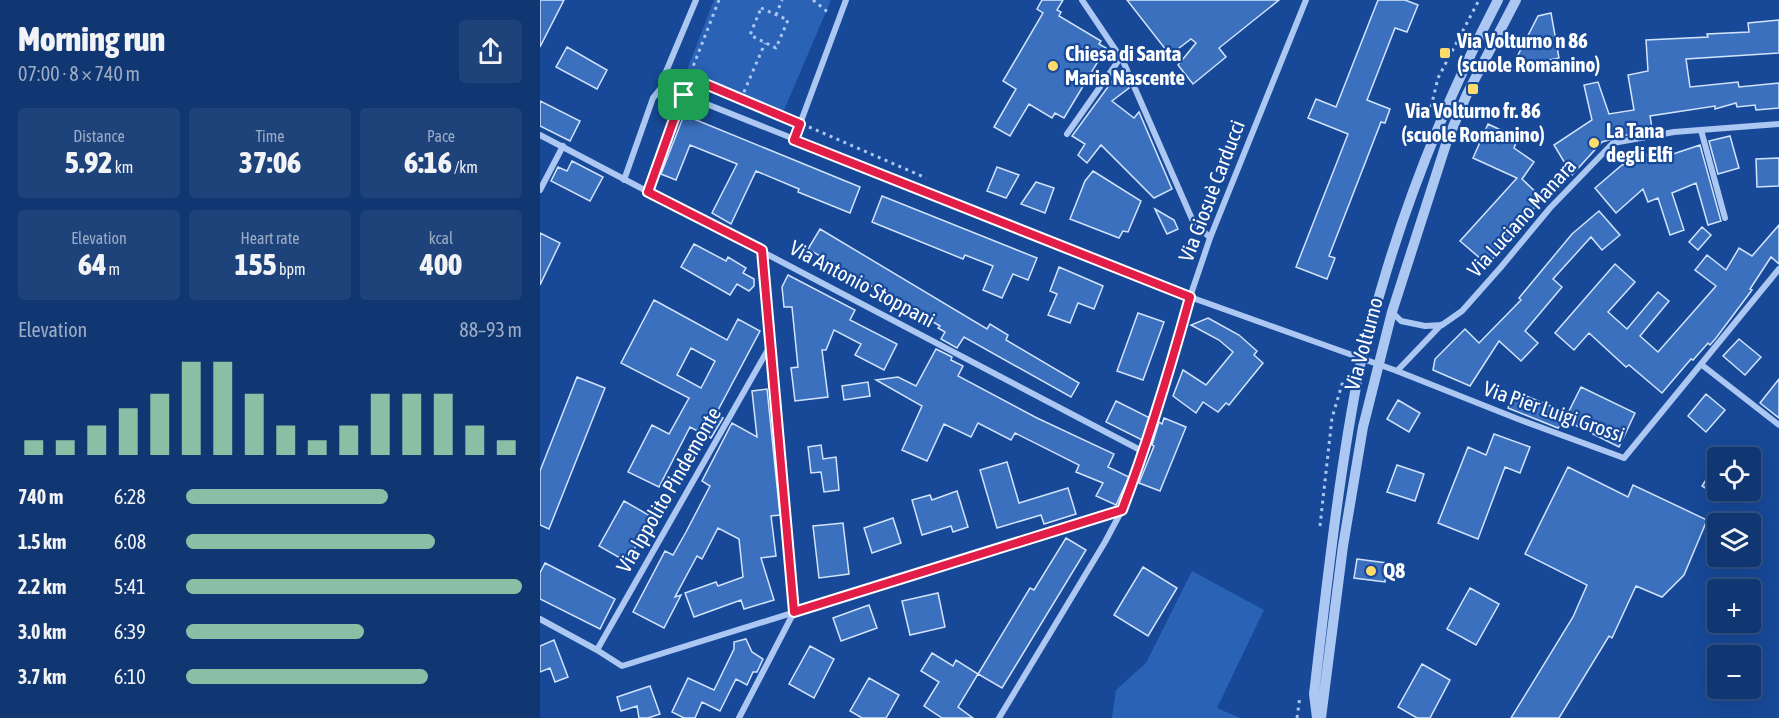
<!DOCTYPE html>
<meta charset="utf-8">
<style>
body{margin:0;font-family:"Asap Condensed",sans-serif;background:#1e427a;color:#f1f3f6;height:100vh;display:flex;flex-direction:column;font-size:22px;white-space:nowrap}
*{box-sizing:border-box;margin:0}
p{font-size:20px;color:#9cacc4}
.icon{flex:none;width:33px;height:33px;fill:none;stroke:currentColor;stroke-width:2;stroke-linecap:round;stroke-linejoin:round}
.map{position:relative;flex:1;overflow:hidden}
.details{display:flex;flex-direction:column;background:#113772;width:540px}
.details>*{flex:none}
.controls{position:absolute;left:1167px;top:447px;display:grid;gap:12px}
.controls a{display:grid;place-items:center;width:54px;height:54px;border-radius:6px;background:#113772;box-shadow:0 6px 24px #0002,0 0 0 2px #305184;font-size:30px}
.pin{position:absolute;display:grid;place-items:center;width:51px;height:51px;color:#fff;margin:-26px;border-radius:12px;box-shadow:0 3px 9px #0006}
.round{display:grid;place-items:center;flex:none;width:63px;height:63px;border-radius:6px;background:#1e427a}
.summary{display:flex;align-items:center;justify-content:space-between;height:102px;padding:0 18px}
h1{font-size:33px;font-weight:800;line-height:45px}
.stats{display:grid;grid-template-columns:repeat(3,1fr);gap:9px;height:102px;padding:6px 18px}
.stats div{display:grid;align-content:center;border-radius:6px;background:#1e427a;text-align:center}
.stats b{font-size:30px;font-weight:800}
.stats small{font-size:16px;font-weight:400}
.stats p{font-size:16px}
.chart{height:168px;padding:12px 18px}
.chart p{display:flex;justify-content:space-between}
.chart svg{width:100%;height:108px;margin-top:6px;stroke:#8abfa5;stroke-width:6}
ul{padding:0 18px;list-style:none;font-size:20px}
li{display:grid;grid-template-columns:96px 72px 1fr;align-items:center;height:45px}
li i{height:15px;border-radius:8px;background:#8abfa5}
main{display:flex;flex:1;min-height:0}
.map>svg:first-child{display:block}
.green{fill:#2a62b6}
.building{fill:#3b70be;stroke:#d2e3fc;stroke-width:1.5;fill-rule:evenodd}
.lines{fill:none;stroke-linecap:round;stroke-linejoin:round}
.path{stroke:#abc7f2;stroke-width:3;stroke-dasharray:3 4.5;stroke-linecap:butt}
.minor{stroke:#abc7f2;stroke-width:6}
.tertiary{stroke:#abc7f2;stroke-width:10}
.route-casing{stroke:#fff;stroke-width:12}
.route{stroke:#e11d48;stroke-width:8}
.poi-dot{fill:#ffdb6b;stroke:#174998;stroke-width:2}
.labels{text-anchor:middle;stroke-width:4.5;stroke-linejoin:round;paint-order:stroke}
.poi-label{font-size:21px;font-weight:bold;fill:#fff;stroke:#174998;text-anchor:start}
.street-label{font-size:21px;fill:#fff;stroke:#174998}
</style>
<main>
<section class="details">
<div class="summary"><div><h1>Morning run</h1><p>07:00 · 8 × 740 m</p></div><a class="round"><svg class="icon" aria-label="share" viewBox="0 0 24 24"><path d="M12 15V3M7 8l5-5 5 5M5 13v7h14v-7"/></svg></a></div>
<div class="stats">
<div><p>Distance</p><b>5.92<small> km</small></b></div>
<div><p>Time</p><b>37:06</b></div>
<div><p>Pace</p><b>6:16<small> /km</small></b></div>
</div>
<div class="stats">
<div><p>Elevation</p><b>64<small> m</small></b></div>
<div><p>Heart rate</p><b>155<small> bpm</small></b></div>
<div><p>kcal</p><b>400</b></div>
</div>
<div class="chart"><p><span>Elevation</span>88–93 m</p>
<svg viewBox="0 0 160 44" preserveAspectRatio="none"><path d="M5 44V38M15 44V38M25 44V32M35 44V25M45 44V19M55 44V6M65 44V6M75 44V19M85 44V32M95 44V38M105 44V32M115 44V19M125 44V19M135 44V19M145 44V32M155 44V38"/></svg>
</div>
<ul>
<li><b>740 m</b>6:28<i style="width:60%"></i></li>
<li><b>1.5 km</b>6:08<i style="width:74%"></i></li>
<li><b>2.2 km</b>5:41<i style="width:100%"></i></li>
<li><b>3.0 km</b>6:39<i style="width:53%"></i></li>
<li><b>3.7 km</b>6:10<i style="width:72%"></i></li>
</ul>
</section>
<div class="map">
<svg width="1239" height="718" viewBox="0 0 1239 718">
<rect width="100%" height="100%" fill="#174998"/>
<path class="green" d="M174 0H291L239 122 143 80Z
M652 571 724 610 677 708 700 718H572L576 690 606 663Z"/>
<path class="building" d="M0 0H24L0 47Z
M502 0H523L517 10 521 12 519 16 561 41 559 44 566 48 524 118 515 113 512 118 489 104 470 136 454 127 476 89 463 81 503 13 497 9Z
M587 0H739L679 48 686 57 653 84 638 65 656 43 651 39 630 55Z
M838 0H865L878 5 867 32 855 28 827 100 850 109 845 123 841 122 789 256 795 258 787 279 756 267 808 134 768 118 776 99 796 107Z
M1011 13 1019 58 1004 61 998 70 976 59 998 16Z
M1239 20V53L1146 59 1150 87 1198 82 1199 87 1239 83V108L1216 110 1215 105 1197 107 1196 103 1175 109V106L1110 116 1112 128 1062 142 1032 175 1014 145 1052 120 1044 85 1058 82 1069 114 1094 110 1088 75 1108 71 1106 40 1168 37 1167 34 1209 32 1208 23Z
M27 47 67 70 57 89 16 67Z
M581 69 589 88 572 101 594 118 599 112 632 189 614 198 561 145 547 163 538 155 545 144 532 136Z
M0 101 40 121 30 141 0 126Z
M144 115 320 187 310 213 258 192 259 189 216 171 191 224 172 213 197 164 150 145 136 180 121 174Z
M948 124 978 138 974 148 994 162 982 179 1002 198 948 265 920 241 977 178 933 158Z
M1190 136 1199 168 1178 174 1169 141Z
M1160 145 1181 221 1168 225 1156 183 1132 193 1144 230 1130 235 1118 198 1108 202 1103 189 1076 213 1055 188 1082 165 1118 151 1121 158Z
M1239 158V186L1217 187 1216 159Z
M32 161 63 177 50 201 11 181 18 167 27 171Z
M457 167 479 175 466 198 447 191Z
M553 171 601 201 588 232 583 231 579 238 530 219 545 181Z
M496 182 514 188 505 213 481 204Z
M342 196 497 258 488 280 473 274 462 298 443 290 453 266 425 255 423 259 332 222Z
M615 209 634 220 638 229 627 234Z
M1059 211 1080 235 1062 250 1051 237 1013 279 1022 287 985 331 998 343 981 361 959 341 930 386 893 370 895 359 925 329 939 343 981 300 979 298 1032 234Z
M1239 225V264L1231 257 1210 289 1212 290 1176 338 1170 345 1168 343 1153 360 1151 359 1122 393 1089 365 1086 367 1049 333 1034 350 1015 333 1075 264 1095 282 1068 312 1087 329 1118 292 1129 301 1100 336 1118 352 1176 286 1155 270 1167 255 1186 270 1199 248 1212 256Z
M1162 227 1171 235 1158 250 1149 242Z
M280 229 447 329 450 324 468 335 466 340 539 383 531 397 424 337 417 348 401 339 405 332 398 328 400 326 268 249Z
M0 233 20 243 0 285Z
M154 244 186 261 188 257 206 268 203 273 214 279V286L209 291 197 284 190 295 141 267Z
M519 267 563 286 554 309 538 303 530 323 508 315 517 294 510 291Z
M248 275 315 310 310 320 357 344 344 370 315 355 321 344 294 330 286 350H282L288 397 255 401 251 368 258 367 252 307H244L242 287Z
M114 300 187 340 198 319 220 331 176 414 183 418 171 438 150 427 119 487 88 472 112 425 129 434 149 398 81 363ZM151 348 175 361 161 388 137 375Z
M598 313 624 322 603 380 577 371Z
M668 318 699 335 717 351 714 355 723 363 689 405 686 403 678 412 663 402 656 413 633 396 643 370 666 385 693 352 679 340 651 325Z
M1199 339 1221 357 1205 375 1183 356Z
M396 349 412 357 411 360 423 366 418 376 497 418 574 454 568 467 589 477 576 505 556 496 563 483 536 472 539 465 475 433 471 440 438 423 431 437 404 424 387 461 362 450 382 406 336 380 358 377 376 386Z
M37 377 65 388 9 529 0 525V471Z
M1239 379V418L1220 403Z
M328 382 330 396 304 400 302 386Z
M1041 387 1095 413 1079 447 1025 420 1018 428 968 408 974 391 1028 413Z
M227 389 240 515 231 516 236 556 221 558 234 600 204 609 201 600 154 617 145 593 176 582 178 586 203 577 199 539 178 528 162 559 157 556 135 597 141 595 124 628 93 612 125 551 133 555 146 532 170 486 162 481 192 423 217 437 212 391Z
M1166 394 1185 410 1166 432 1148 416Z
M858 400 880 413 869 432 847 419Z
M576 401 610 418 602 440 566 422Z
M624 418 646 427 620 491 599 483 614 446 612 445 619 422 622 424Z
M954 434 990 447 980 473 965 467 938 539 898 523 928 447 946 455Z
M281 445 283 459 296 457 299 490 284 492 281 472 271 473 268 447Z
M1178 461V496L1162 486Z
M467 462 479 503 528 488 536 514 504 524 501 515 457 528 440 470Z
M857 465 884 474 875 501 847 492Z
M1028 467 1088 497 1093 485 1167 520 1144 575 1122 597 1096 586 1072 638 1069 636 1019 718H971L1033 617 1047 585 985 554Z
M417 491 428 527 413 532 411 526 382 535 372 500 390 495 392 500Z
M84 501 112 517 87 562 59 546Z
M353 518 361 543 332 553 324 528Z
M303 523 309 574 279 578 273 526Z
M526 538 546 550 462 688 438 674 490 588 494 590Z
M817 559 847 563 845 582 814 578Z
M5 563 75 599 60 629 0 599V573Z
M603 567 637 588 608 636 574 615Z
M930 588 959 604 936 645 907 629Z
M398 593 405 627 370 635 362 601Z
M329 605 337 628 301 641 293 618Z
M206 639 212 652 223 659 217 672H213L207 685 196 679 180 711 162 702 155 718H144L132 712 148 678 174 690 194 649V642Z
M14 640 28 677 15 682 10 668 0 672V646Z
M270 646 294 659 274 698 249 684Z
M392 653 413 666 416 660 438 674 418 707 433 718H402L384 706 399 682 381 671Z
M882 664 910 680 890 718H877L858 707Z
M329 678 359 695 346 718H322L310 711Z
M110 686 120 714 108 718H99L97 706 81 711 77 697Z"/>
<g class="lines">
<path class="path" d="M179 0 149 77 251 120
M273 0 290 14
M221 8 248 20 236 48 210 35Z
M236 15 242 0
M138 71 149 77 147 84
M201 99 225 43
M891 107 898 78 939 0
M269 127 386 178
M111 183 140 105
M780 526 792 418 803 381
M757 718 760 696"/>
<path class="minor" d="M542 0 583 61 652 219 670 238
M126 82 131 89 144 95 650 297 857 371 978 419 1084 458 1239 269
M1161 130 1185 218
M527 134 581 57
M0 135 604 452
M254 140 306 0
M84 180 113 98 126 82 125 74 156 0
M0 190 23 146
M852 312 861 321 885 326 902 325 922 311 961 267 1010 208 1073 143 1134 132 1239 124
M1162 365 1239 425
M857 371 901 325
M0 619 57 650 82 666 582 510
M57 650 230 346
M199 718 254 612 222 250
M459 718 565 542 582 510 604 452 632 366 650 297 670 238 766 0"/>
<path class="tertiary" d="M777 718 774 694C787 583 799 471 821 361 826 336 835 311 842 286 871 187 910 92 958 0
M781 718 803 546 823 427 852 312 907 141 927 94 976 0"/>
</g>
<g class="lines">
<defs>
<path id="route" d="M149 77 260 124 254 140 650 297C630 369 609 440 582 510L254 612 222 250 108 192Z"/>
</defs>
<use href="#route" class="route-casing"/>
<use href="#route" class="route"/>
</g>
<g class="poi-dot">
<rect x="899" y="47" width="12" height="12" rx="3"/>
<circle cx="513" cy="66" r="6"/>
<rect x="927" y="83" width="12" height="12" rx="3"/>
<circle cx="1054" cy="143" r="6"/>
<circle cx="831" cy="571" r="6"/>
</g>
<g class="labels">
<g class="poi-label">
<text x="917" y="48">Via Volturno n 86<tspan x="917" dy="24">(scuole Romanino)</tspan></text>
<text x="525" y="61">Chiesa di Santa<tspan x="525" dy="24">Maria Nascente</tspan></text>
<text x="933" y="118" text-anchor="middle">Via Volturno fr. 86<tspan x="933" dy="24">(scuole Romanino)</tspan></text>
<text x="1066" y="138">La Tana<tspan x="1066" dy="24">degli Elfi</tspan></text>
<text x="843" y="578">Q8</text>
</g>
<g class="street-label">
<text transform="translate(672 191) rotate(-69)" y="7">Via Giosuè Carducci</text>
<text transform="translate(982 218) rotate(-48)" y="7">Via Luciano Manara</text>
<text transform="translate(322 284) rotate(28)" y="7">Via Antonio Stoppani</text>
<text transform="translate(824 344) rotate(-75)" y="7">Via Volturno</text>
<text transform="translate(1014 412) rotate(19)" y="7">Via Pier Luigi Grossi</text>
<text transform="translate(129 490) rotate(-60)" y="7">Via Ippolito Pindemonte</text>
</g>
</g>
</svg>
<div class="controls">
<a><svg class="icon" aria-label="locate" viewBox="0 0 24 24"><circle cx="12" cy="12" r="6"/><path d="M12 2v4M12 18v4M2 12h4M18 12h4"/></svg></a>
<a><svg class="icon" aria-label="layers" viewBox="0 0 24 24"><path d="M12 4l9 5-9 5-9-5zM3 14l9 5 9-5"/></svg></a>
<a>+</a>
<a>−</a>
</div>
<div class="pin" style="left:144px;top:95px;background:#1e9e55"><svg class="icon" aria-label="arrive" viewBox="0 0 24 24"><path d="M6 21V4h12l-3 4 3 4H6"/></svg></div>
</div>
</main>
